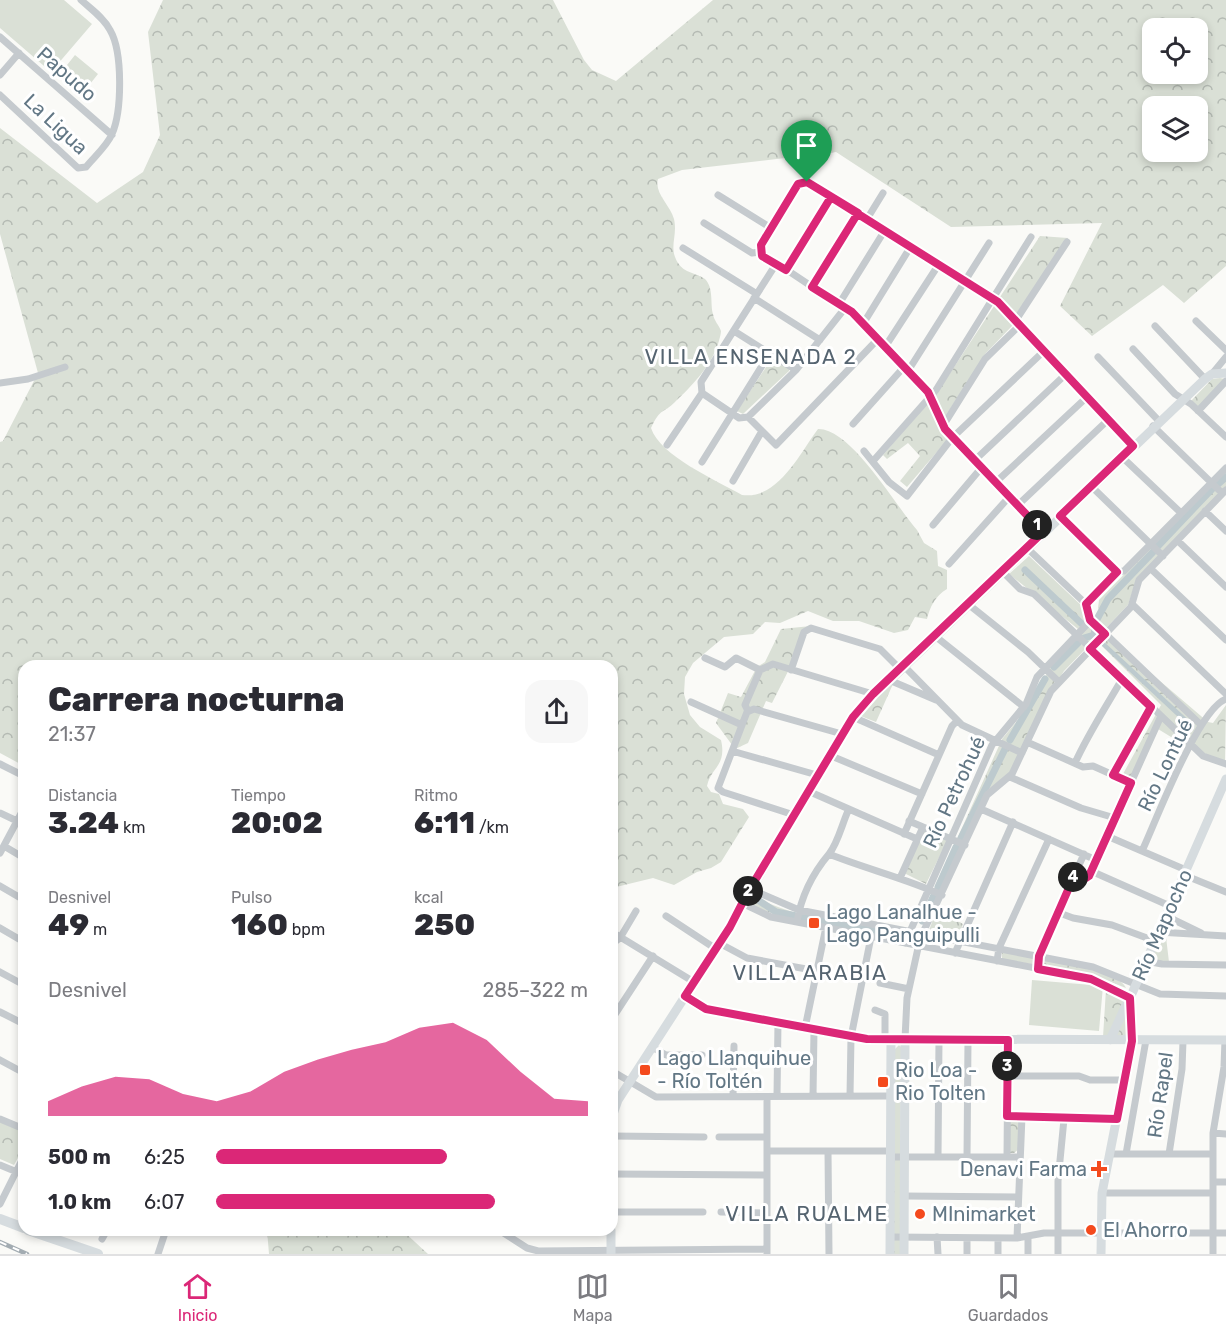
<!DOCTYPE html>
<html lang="es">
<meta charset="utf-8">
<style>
body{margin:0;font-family:Rubik,sans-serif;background:#f7f7f7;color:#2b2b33;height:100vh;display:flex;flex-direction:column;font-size:22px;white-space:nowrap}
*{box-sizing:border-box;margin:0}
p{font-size:20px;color:#7c7c81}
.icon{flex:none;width:33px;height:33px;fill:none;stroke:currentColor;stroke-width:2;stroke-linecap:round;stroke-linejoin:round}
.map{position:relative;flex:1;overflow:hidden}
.side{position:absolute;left:18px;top:660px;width:600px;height:576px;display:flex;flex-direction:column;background:#fff;border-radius:18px;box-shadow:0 3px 9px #0003}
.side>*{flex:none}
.tools{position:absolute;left:1142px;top:18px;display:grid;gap:12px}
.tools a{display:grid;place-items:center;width:66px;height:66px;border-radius:12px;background:#fff;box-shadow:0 3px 9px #0003;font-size:30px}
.pin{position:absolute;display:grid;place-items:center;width:51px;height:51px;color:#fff;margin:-62px -26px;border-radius:50% 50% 50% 0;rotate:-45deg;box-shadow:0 0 6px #0007}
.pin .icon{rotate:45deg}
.km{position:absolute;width:30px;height:30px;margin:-15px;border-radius:50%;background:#222;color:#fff;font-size:16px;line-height:30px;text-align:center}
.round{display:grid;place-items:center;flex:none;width:63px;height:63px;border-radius:18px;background:#f7f7f7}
.summary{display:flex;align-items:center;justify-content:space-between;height:102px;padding:0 30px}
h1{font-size:33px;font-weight:800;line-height:45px}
.stats{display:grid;grid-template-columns:repeat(3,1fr);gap:9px;height:102px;padding:6px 30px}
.stats div{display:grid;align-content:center}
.stats b{font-size:30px;font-weight:800}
.stats small{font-size:16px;font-weight:400}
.stats p{font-size:16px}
.chart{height:168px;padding:12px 30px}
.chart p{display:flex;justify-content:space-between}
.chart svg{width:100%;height:108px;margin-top:6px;fill:#db2777;opacity:.7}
ul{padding:0 30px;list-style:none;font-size:20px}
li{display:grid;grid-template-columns:96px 72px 1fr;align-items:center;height:45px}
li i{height:15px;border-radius:8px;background:#db2777}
.tabs{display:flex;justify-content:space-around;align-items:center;height:84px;border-top:2px solid #e1e1e2;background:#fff;font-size:16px;color:#7c7c81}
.tabs a{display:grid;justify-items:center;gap:3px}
.tabs .active{color:#db2777}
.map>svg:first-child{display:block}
.grass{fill:url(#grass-tufts)}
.forest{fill:url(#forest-crowns);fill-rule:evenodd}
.pitch{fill:#dae0d6}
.water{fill:#bdcace}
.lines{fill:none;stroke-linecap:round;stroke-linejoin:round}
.canal{stroke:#bdcace;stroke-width:7}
.street{stroke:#c5cace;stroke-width:7}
.secondary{stroke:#d6dcdf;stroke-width:9}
.primary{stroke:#d6dcdf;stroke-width:10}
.rail-casing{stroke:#a3acb2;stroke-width:4.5}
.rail{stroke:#fff;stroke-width:2;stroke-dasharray:7;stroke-linecap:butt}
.route-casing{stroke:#fff;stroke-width:12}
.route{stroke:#db2777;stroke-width:8}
.poi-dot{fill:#f44a1d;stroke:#fff;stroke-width:2}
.labels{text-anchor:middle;stroke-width:6;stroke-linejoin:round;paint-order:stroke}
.street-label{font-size:20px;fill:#627785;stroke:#fff}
.poi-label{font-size:20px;fill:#627785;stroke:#fff;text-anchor:start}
.neighbourhood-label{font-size:21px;letter-spacing:1.5px;fill:#556470;stroke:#fff}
</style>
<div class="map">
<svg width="1226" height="1254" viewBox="0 0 1226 1254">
<defs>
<pattern id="grass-tufts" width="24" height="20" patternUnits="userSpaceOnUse" patternTransform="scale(1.5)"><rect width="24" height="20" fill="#dae0d6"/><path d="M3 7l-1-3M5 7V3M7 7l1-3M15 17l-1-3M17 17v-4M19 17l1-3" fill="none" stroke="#b4bab3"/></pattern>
<pattern id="forest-crowns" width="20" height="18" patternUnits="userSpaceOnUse" patternTransform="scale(1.5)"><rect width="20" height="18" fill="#dae0d6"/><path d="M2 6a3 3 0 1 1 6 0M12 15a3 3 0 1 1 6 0" fill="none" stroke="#b4bab3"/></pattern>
</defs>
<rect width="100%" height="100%" fill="#fafaf7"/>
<path class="grass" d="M937 909 963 924 958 938 928 933Z
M899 1045 901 1047 900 1254H893L894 1050Z"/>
<path class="forest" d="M163 0H553L584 60 592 70 616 81 713 0H1226V266L1184 303 1163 285 1092 336 1060 306 1102 223 951 227 836 152 682 170 658 179C654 193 670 205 674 219 678 237 668 247 678 263 684 273 697 273 705 279 714 288 710 304 713 314 714 321 719 325 721 331 721 334 719 341 718 344 711 366 691 387 675 402 663 414 661 407 651 428 660 456 716 480 742 495 778 500 800 453 818 429 851 428 895 505 917 530L924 543 937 551 938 566 947 570V589C935 596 930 607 927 619L915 617 908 630 894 633 859 621H833L808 611 780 623 765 622 753 634 724 637 693 663 685 677 684 694 690 715 700 727 721 740C727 766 711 767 707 786L711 792 719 794 723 804 743 809 749 817 721 862 711 868 697 872 674 885 653 878 612 888V666H24V766L0 753V442L3 441 38 373 0 234V128L97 203 143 172 160 135 148 32ZM1152 28H1197V74H1152ZM1152 106H1197V152H1152Z
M1040 236 1068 238 1016 314 1012 326 986 353 939 426 948 439 907 487 900 481 920 456 908 443 887 459 883 455 941 387Z
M772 358 789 368V371L743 414 737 411Z
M1220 378 1225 379 1199 407 1191 401 1212 379Z
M1226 470V487L1136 581 1128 605 1107 627 1105 634 1208 722 1213 723 1226 705 1225 762 1189 748 1158 729 1136 779 1123 774 1161 705 1095 639 1064 671 1049 695 1026 752 1015 769 987 791 930 924 920 921 1002 739 1032 703 1050 667 1101 613 1098 608 1099 600Z
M1029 556 1083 607 1086 620 1078 629 1009 574Z
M811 626 772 703 766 701 748 743 735 749 716 723 728 693 741 697 757 667 765 662 781 629Z
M890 683 893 684 876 722 858 715Z
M926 830 946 838 947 841 926 884 904 873 922 832Z
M753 896C799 920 853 924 904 933L902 938 773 914 749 904Z
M1162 937H1166L1169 962 1151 960Z
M1002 952C1024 956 1120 969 1126 988L1090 974 1002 959Z
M1106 989 1124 998 1128 1036 1103 1037Z
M1011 1119 1019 1121V1149L1014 1153H1010L1009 1122Z
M0 1122 24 1132V1147L14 1165 0 1159Z
M267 1230H402L428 1254H269Z"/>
<path class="pitch" d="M0 0H64L92 24 51 72 0 28Z
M75 55 98 74 86 89 63 70Z
M1032 980 1103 986 1099 1031 1029 1025Z"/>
<path class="water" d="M1102 640 1195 726 1193 731 1099 643Z"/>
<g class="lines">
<path class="canal" d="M1218 484 1226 477
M1158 546 1212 489
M1025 570 1082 624
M1096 621 1108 599 1153 552
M1084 638 1094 635 1095 629
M1054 667 1078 643
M1010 740 1045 679
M961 838 1005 749
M938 887 956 847
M755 898 776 912 894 935
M922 921 934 895"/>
<path class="street" d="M0 37 112 135
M0 75 19 53
M0 95 78 168 86 167C94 157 107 146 112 134 122 111 123 52 110 30 104 18 91 9 81 0
M718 195 771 228
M867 219 883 193
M704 223 752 253 760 252 856 316 931 395 947 432 1043 532
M683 248 757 294
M760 252 761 245 798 185 803 181 809 183 998 302 1133 446
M786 270 831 197
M812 287 858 213
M754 298 820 340
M839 304 885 230
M1016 320 1067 242
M1196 321 1226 350
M863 324 911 246
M1155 326 1205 379
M734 331 796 370
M885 347 939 264
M1133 349 1175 394 1191 404 1226 437
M1098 357 1159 421
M908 371 989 243
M1212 374 1226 357
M0 383 28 379 65 367
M702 393 739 418 748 417 776 445 878 339
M702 393 701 382 776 264
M1198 411 1226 381
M748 417 796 370 845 308
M853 424 904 367
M943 426 985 359 1020 325
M1153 426 1222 493
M667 445 702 393
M864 451 889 482 907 496 952 438 1044 351
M1122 457 1180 512
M874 460 936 390 1031 237
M975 460 1066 374
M702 462 770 353
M733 481 762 431
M996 482 1087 397
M1091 486 1163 556
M1018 505 1109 419
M1205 511 1226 531
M1060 516 1117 572
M933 525 982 467
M1178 541 1226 587
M1027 548 1086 604 1091 620 1200 724
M949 564 1010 496
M1151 569 1226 640
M1002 571 1020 589 1034 594 1203 756 1226 764
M968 604 1028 652 1059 682
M1086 604 1117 572 1124 571 1226 468
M1132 604 1226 694
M935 636 1024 707
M705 658 725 667 736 658 760 670
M903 665 962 725 1022 753
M760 670 773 664 873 694
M791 670 804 632 811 628 880 649 900 669
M889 680 936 700
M691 702 742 725
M748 711 745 705 760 670
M853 717 939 755
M1027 742 1083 767 1093 766 1131 783
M732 751 817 775
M829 755 922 794
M1075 763C1088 734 1106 707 1122 679
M0 764 24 776
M1113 775 1151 707
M1010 777 1081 808 1115 818
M808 791 917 839
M981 809 1096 860
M0 813 17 821
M794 815 723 792 718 788 747 712 754 709 842 734
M909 821 965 845
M904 834 952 726 957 721
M1107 836 1186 870
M4 846 24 858
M1142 851C1156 821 1198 709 1226 699
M0 853 24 808
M829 854C866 869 905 878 942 895
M1091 871 1170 906
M1075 874 1086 878 1089 876 1161 716
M1184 875 1226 892
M900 878 923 827
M0 886 24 900
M750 889 799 910 1093 967 1160 994 1226 996
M742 903 771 917 1087 978 1130 998
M1057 912 1073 918 1112 925 1155 941
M666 916 716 949
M1166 916 1201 933
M797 922C801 897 813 873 829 854 838 843 842 824 848 811
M0 928 24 942
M612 932 694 982
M1158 932 1226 936
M719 943 747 958 817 971
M905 943 992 745 1026 704 1037 677 1091 620
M612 944 620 938 636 911
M955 953 1013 822
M997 961 999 948 1049 839
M1146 961 1162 964 1226 965
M1038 969 1039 955 1084 854
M0 972 24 985
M880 983 909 989
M685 996 709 1009 851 1037 891 1039
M875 1010 885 1014V1039
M0 1012 24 1024
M612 1019 653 956
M805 1028 826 927
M905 1039 907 998 920 939 987 795 1012 774 1051 691 1131 607 1139 580 1226 490
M652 1047 666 1055H702
M734 1058 752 1057
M0 1060 24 1073
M612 1071 656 1097 891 1096
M1007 1076H1079L1090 1080H1124
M733 1096 734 1046
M777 1096 778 1022
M813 1096 814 1030
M850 1096 851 1037 871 937
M1007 1116 1117 1119
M0 1119 24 1129
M1213 1133 1226 1134
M612 1136 704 1137
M719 1137H767
M767 1151H890
M828 1151 829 1254
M1110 1154H1213
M1126 1154 1146 1040
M1169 1154 1182 1069 1183 1041
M890 1157H1018
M938 1157 939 1039
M967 1157 968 1040
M1007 1157 1008 1040
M0 1165 24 1175
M612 1174 767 1175
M1213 1182H1226
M1102 1193H1213
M904 1196 1018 1197
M0 1204 24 1156
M612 1212H703
M721 1212 767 1213
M499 1230 527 1248 538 1251 767 1249
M1028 1236V1254
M890 1237 1017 1238 1044 1233H1226
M937 1237 938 1254
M967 1238V1254
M1017 1238 1022 1116
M102 1239 107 1230
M158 1254 166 1230
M767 1254V1098
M998 1254V1238
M1058 1254V1181L1064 1119
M1213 1254V1133L1224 1067 1225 1040"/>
<path class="secondary" d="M1110 1040 1127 1003
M612 1117 618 1100 730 927 817 775 859 710 1205 379 1212 374 1226 373
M611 1254V1230
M890 1254 891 1039 1226 1040
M904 1254 905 1039
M1101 1254 1102 1193 1132 1040 1130 998 1226 779"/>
<path class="primary" d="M0 1219 24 1228
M28 1230 98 1254"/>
<defs>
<path id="rail" d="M0 1242 27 1254"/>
</defs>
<use href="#rail" class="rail-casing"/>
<use href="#rail" class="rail"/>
</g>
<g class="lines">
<defs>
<path id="route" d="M807 182 858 213 812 287 852 312 928 392 945 429 1043 532 873 694 853 717 748 892 730 927 685 996 706 1009 867 1039 1008 1040 1007 1116 1117 1119 1132 1041 1130 998 1091 979 1038 969 1039 956 1075 874 1086 878 1089 876 1131 783 1113 775 1151 707 1090 649 1105 634 1090 620 1086 604 1117 572 1060 516 1133 446 998 302 831 197 786 270 762 256 761 245 798 184 807 182"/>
</defs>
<use href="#route" class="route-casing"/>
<use href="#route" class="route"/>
</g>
<g class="poi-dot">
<rect x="808" y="917" width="12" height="12" rx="3"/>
<rect x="639" y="1064" width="12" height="12" rx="3"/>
<rect x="877" y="1076" width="12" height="12" rx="3"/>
<path d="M1096 1160h6v6h6v6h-6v6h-6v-6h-6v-6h6z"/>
<circle cx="920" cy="1214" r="6"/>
<circle cx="1091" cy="1230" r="6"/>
</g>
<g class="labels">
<g class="street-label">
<text transform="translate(67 74) rotate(41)" y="7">Papudo</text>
<text transform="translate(56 124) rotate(43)" y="7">La Ligua</text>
<text transform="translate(1165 765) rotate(-64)" y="7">Río Lontué</text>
<text transform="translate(954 792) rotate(-65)" y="7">Río Petrohué</text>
<text transform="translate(1162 925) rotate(-66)" y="7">Río Mapocho</text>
<text transform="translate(1160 1095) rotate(-82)" y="7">Río Rapel</text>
</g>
<g class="poi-label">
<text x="826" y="919">Lago Lanalhue -<tspan x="826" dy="23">Lago Panguipulli</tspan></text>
<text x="657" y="1065">Lago Llanquihue<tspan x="657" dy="23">- Río Toltén</tspan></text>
<text x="895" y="1077">Rio Loa -<tspan x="895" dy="23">Rio Tolten</tspan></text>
<text x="1087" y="1176" text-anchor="end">Denavi Farma</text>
<text x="932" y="1221">MInimarket</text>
<text x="1103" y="1237">El Ahorro</text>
</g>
<g class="neighbourhood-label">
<text x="751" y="364">VILLA ENSENADA 2</text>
<text x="810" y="980">VILLA ARABIA</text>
<text x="807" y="1221">VILLA RUALME</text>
</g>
</g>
</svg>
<div class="tools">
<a><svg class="icon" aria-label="locate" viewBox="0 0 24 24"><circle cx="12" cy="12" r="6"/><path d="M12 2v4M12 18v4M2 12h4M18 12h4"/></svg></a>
<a><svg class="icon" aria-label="layers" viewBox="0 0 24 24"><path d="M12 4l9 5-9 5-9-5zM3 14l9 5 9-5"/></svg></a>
</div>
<div class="pin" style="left:807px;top:182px;background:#1e9e55"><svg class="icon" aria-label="arrive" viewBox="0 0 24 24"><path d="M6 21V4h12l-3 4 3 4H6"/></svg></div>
<b class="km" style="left:1037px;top:525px">1</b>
<b class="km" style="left:748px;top:891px">2</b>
<b class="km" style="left:1007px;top:1066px">3</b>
<b class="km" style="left:1073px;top:877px">4</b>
<section class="side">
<div class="summary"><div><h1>Carrera nocturna</h1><p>21:37</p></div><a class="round"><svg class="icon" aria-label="share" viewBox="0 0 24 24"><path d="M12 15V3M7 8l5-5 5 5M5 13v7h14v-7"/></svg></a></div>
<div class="stats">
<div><p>Distancia</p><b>3.24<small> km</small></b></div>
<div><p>Tiempo</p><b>20:02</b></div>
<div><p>Ritmo</p><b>6:11<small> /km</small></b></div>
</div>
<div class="stats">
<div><p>Desnivel</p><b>49<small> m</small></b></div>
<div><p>Pulso</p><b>160<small> bpm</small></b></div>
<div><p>kcal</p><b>250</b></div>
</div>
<div class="chart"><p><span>Desnivel</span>285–322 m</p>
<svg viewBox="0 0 160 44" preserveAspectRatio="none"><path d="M0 44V38L10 32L20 28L30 29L40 35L50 38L60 34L70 26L80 21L90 17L100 14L110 8L120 6L130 13L140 26L150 37L160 38V44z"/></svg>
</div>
<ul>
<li><b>500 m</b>6:25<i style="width:62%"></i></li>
<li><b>1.0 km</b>6:07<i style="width:75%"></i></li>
</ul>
</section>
</div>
<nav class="tabs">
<a class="active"><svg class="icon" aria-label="home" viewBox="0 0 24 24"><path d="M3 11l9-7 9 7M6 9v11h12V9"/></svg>Inicio</a>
<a><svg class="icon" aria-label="map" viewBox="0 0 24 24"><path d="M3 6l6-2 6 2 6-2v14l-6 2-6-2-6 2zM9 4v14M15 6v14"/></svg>Mapa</a>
<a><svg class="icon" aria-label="saved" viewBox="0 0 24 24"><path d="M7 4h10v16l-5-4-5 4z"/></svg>Guardados</a>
</nav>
